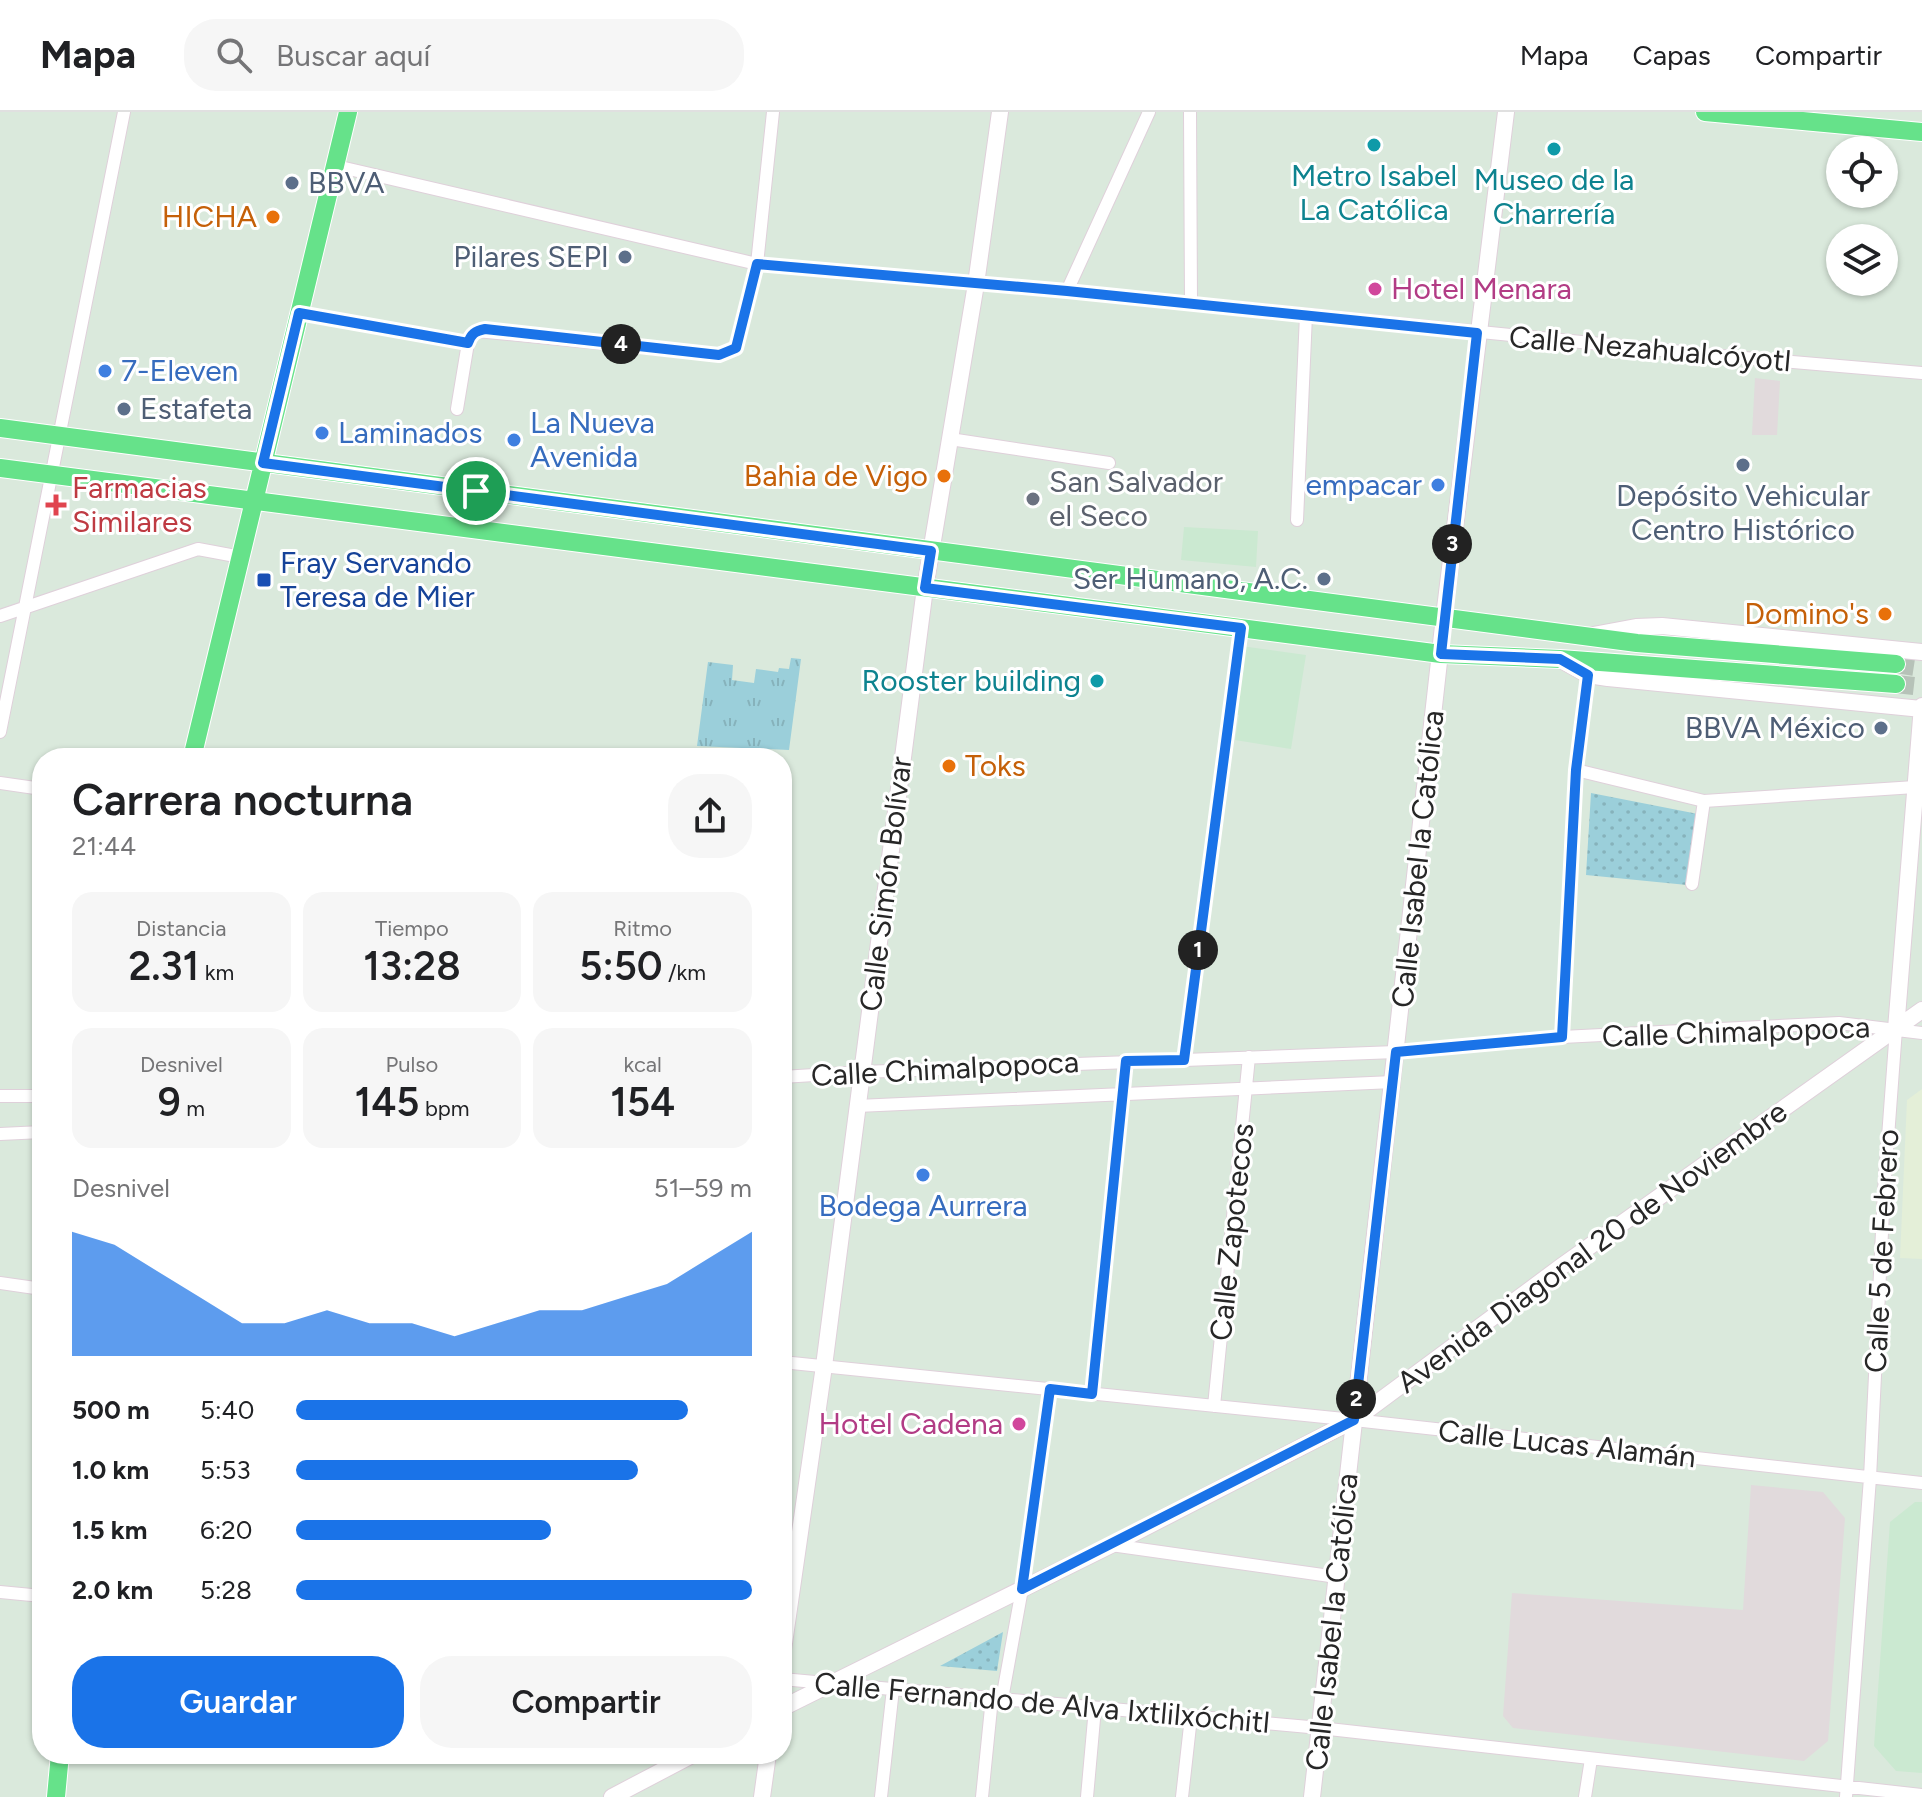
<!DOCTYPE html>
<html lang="es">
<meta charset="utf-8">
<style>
body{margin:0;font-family:Figtree,sans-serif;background:#f6f6f6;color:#202124;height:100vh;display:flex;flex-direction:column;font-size:30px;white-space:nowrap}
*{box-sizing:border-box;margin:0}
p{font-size:26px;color:#757577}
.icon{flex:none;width:44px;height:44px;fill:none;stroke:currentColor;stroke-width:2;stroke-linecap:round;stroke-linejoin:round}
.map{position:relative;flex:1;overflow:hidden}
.sheet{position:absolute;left:32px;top:636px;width:760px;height:1016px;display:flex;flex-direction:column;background:#fff;border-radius:32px;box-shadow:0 2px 6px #0004}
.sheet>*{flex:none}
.buttons{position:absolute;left:1826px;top:24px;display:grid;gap:16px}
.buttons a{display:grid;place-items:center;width:72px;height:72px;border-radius:50%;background:#fff;box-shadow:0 2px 6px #0004;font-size:40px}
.pin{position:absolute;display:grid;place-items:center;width:68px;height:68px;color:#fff;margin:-34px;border:4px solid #fff;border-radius:50%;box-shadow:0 2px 8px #0007}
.km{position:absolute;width:40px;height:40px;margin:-20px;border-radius:50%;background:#222;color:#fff;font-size:22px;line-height:40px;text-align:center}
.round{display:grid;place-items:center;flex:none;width:84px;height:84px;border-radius:32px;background:#f6f6f6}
.headline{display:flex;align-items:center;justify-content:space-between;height:136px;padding:0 40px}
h1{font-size:44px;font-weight:600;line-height:60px}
.metrics{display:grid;grid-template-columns:repeat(3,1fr);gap:12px;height:136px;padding:8px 40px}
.metrics div{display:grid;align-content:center;border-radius:20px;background:#f6f6f6;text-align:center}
.metrics b{font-size:40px;font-weight:600}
.metrics small{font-size:22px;font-weight:400}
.metrics p{font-size:22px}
.chart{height:224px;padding:16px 40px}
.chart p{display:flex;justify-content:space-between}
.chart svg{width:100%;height:144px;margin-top:8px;fill:#1a73e8;opacity:.7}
.action{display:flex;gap:16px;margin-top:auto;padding:16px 40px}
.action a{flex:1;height:92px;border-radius:32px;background:#1a73e8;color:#fff;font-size:32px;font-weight:600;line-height:92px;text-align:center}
.action a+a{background:#f6f6f6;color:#202124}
ul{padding:0 40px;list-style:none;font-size:26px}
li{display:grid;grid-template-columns:128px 96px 1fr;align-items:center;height:60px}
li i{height:20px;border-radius:10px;background:#1a73e8}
header{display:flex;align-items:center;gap:48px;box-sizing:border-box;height:112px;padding:0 40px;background:#fff;border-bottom:2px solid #e0e0e0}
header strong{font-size:38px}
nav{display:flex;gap:44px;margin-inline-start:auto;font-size:28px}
.search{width:560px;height:72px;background:#f6f6f6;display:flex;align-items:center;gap:20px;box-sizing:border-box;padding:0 28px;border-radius:32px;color:#757577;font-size:30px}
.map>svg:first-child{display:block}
.industrial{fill:#e1dadc}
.education{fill:#cbe9d1}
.medical{fill:#e4efd8}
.grass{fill:url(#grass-tufts)}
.park{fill:url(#park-dots)}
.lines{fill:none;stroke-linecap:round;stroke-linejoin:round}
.primary-tunnel{stroke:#b6c2b8;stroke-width:18;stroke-dasharray:18 9;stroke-linecap:butt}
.street-casing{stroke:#dfd0da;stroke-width:14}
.secondary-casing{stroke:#dfd0da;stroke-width:18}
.primary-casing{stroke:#fff;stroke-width:20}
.street{stroke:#fff;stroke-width:12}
.secondary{stroke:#fff;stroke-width:16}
.primary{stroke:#66e28a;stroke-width:18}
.route-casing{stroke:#fff;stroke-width:16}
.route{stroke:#1a73e8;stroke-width:10}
.culture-dot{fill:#0f9aa8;stroke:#fff;stroke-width:3}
.service-dot{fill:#5c6f8a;stroke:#fff;stroke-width:3}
.food-dot{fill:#e8710a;stroke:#fff;stroke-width:3}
.hotel-dot{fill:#d1479c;stroke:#fff;stroke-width:3}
.shop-dot{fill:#3f7fe0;stroke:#fff;stroke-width:3}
.worship-dot{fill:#6b7280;stroke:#fff;stroke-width:3}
.health-dot{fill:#e0444e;stroke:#fff;stroke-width:3}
.transit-dot{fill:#1a4fb4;stroke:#fff;stroke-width:3}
.labels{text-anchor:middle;stroke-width:6;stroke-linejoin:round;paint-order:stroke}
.culture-label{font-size:30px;fill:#0d838f;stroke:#fff}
.service-label{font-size:30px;fill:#4e5e75;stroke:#fff;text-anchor:end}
.food-label{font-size:30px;fill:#c56008;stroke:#fff;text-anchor:end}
.hotel-label{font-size:30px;fill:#b23c85;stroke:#fff;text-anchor:start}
.street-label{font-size:30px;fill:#272727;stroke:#fff}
.shop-label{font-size:30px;fill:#366cbe;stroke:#fff;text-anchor:start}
.worship-label{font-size:30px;fill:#5b616d;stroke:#fff;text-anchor:start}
.health-label{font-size:30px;fill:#be3a42;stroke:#fff;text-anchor:start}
.transit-label{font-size:30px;fill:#164399;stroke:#fff;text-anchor:start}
</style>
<header>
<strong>Mapa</strong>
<div class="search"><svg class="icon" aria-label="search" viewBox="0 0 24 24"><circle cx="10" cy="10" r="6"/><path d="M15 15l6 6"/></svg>Buscar aquí</div>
<nav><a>Mapa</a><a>Capas</a><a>Compartir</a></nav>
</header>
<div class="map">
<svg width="1922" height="1685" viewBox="0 0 1922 1685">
<defs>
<pattern id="grass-tufts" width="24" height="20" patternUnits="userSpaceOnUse" patternTransform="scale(2)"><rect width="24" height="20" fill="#9bcfda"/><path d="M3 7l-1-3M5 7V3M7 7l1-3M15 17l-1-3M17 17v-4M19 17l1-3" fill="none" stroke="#86b2bb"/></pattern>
<pattern id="park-dots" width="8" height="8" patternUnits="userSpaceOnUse" patternTransform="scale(2)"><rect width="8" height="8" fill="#9bcfda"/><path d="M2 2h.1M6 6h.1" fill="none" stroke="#86b2bb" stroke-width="1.8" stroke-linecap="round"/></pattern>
</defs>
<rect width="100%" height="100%" fill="#dae9dc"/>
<path class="industrial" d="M1755 266 1780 269 1777 323H1752Z
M1751 1373 1823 1380 1845 1406 1828 1629 1804 1649 1513 1616 1503 1604 1512 1481 1743 1498Z"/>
<path class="education" d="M1184 415 1258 419 1256 455 1181 448Z
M1241 534 1306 543 1291 637 1235 628 1239 603 1229 601Z
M1915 1390H1922V1661L1896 1659 1874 1634 1890 1410Z"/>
<path class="medical" d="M1922 977V1147L1900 1146 1907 988Z"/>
<path class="grass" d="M791 546 801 547 789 638 697 634 708 550 733 553 732 568 754 571 756 557 778 560 779 556 789 557Z"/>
<path class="park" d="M1591 681 1698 702 1687 773 1586 763Z
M1003 1520 997 1559 940 1554Z"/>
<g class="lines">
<path class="primary-tunnel" d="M1896 552 1922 556
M1896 572 1922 575"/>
<defs>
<path id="street" d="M1190 0 1191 191
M336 54 757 152 1067 179 1722 244 1922 261
M1067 179 1149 0
M299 201 468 231
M457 297 468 231 470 224 477 219 719 243 736 236 757 152 773 0
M950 327 1109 351
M1297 408 1306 203
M0 504 198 437 241 445
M0 620 124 0
M1576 658 1704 689 1915 675
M0 671 42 677
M1692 772 1704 689
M1562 925 1576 658 1588 563
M1184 948 1241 516
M782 965 862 960 1396 940 1562 925 1839 911 1922 921
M0 984H42
M857 994 1393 970
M0 1022 42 1020
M0 1171 42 1177
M782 1250 1354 1308 1922 1371
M1092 1282 1126 949
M1214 1294 1249 945
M1111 1433 1337 1465
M0 1480 42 1484
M782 1567 1320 1616 1922 1683
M1002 1587 1022 1477 1050 1277
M881 1685 893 1577
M982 1685 992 1586
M1087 1685 1095 1596
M1182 1685 1191 1605
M1585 1685 1591 1647
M1846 1685 1870 1366 1884 1079 1896 917"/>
<path id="secondary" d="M1593 523 1636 515 1662 514 1922 540
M1561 548 1588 563 1608 566 1922 597
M1896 917 1922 594
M782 1545 824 1254 925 476 976 172 1000 0
M782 1596 1111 1433 1354 1308 1562 1154 1922 898
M612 1685 694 1642
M762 1685 768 1642
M1312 1685 1444 505 1506 0"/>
<path id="primary" d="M1705 0 1922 20
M0 316 1637 531 1896 552
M0 356 1441 542 1560 547 1896 572
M192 646 348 0
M56 1685 60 1642"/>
</defs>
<use href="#street" class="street-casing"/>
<use href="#secondary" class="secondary-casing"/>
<use href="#primary" class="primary-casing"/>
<use href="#street" class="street"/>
<use href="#secondary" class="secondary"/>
<use href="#primary" class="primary"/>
</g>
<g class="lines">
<defs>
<path id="route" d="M757 152 1067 179 1477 221 1441 542 1560 547 1588 563 1576 658 1562 925 1396 940 1354 1308 1022 1477 1050 1277 1092 1282 1126 949 1184 948 1241 516 925 476 931 439 263 351 299 201 468 231C471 222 475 219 485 217L719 243 736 236Z"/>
</defs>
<use href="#route" class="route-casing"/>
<use href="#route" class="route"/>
</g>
<g class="culture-dot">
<circle cx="1374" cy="33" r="8"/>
<circle cx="1554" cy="37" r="8"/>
<circle cx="1097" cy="569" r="8"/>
</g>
<g class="service-dot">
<circle cx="292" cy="71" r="8"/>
<circle cx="625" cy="145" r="8"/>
<circle cx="124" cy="297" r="8"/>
<circle cx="1743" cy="353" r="8"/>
<circle cx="1324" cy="467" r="8"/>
<circle cx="1881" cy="616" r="8"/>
</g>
<g class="food-dot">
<circle cx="273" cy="105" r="8"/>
<circle cx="944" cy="364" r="8"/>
<circle cx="1885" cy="502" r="8"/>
<circle cx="949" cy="654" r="8"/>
</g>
<g class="hotel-dot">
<circle cx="1375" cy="177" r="8"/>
<circle cx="1019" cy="1312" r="8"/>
</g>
<g class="shop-dot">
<circle cx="105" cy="259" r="8"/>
<circle cx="322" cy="321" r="8"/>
<circle cx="514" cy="328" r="8"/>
<circle cx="1438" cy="373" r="8"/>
<circle cx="923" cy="1063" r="8"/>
</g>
<circle class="worship-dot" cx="1033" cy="387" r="8"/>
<path class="health-dot" d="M52 381h8v8h8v8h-8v8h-8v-8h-8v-8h8z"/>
<rect class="transit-dot" x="256" y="460" width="16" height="16" rx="4"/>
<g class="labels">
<g class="culture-label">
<text x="1374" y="74">Metro Isabel<tspan x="1374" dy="34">La Católica</tspan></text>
<text x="1554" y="78">Museo de la<tspan x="1554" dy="34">Charrería</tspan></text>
<text x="1081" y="579" text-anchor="end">Rooster building</text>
</g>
<g class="service-label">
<text x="308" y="81" text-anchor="start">BBVA</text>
<text x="609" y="155">Pilares SEPI</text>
<text x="140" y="307" text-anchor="start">Estafeta</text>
<text x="1743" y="394" text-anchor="middle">Depósito Vehicular<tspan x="1743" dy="34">Centro Histórico</tspan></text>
<text x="1308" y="477">Ser Humano, A.C.</text>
<text x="1865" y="626">BBVA México</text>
</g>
<g class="food-label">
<text x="257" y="115">HICHA</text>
<text x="928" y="374">Bahia de Vigo</text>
<text x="1869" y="512">Domino's</text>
<text x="965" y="664" text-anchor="start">Toks</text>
</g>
<g class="hotel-label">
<text x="1391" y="187">Hotel Menara</text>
<text x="1003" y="1322" text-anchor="end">Hotel Cadena</text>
</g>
<g class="street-label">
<text transform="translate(1650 237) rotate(5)" y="10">Calle Nezahualcóyotl</text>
<text transform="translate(1418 747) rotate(-84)" y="10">Calle Isabel la Católica</text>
<text transform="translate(886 772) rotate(-83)" y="10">Calle Simón Bolívar</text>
<text transform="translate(1736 920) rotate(-2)" y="10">Calle Chimalpopoca</text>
<text transform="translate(945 957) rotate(-3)" y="10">Calle Chimalpopoca</text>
<text transform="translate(1232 1120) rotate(-84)" y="10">Calle Zapotecos</text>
<text transform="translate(1592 1135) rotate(-36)" y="10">Avenida Diagonal 20 de Noviembre</text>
<text transform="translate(1882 1139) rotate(-87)" y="10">Calle 5 de Febrero</text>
<text transform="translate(1567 1332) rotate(6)" y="10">Calle Lucas Alamán</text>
<text transform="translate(1332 1510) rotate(-84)" y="10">Calle Isabel la Católica</text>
<text transform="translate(1042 1591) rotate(5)" y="10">Calle Fernando de Alva Ixtlilxóchitl</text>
</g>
<g class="shop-label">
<text x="121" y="269">7-Eleven</text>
<text x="530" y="321">La Nueva<tspan x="530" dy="34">Avenida</tspan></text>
<text x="338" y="331">Laminados</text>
<text x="1422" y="383" text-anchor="end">empacar</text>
<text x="923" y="1104" text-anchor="middle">Bodega Aurrera</text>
</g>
<g class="worship-label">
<text x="1049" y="380">San Salvador<tspan x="1049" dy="34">el Seco</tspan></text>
</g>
<g class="health-label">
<text x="72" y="386">Farmacias<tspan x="72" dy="34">Similares</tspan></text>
</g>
<g class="transit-label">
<text x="280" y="461">Fray Servando<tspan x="280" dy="34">Teresa de Mier</tspan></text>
</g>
</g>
</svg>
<div class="buttons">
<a><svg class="icon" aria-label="locate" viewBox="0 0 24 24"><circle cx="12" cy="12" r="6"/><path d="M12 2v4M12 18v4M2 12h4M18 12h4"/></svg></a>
<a><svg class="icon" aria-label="layers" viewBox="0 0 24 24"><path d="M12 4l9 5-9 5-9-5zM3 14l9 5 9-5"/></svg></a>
</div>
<div class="pin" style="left:476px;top:379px;background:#1e9e55"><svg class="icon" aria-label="arrive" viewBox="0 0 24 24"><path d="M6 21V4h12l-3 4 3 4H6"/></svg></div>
<b class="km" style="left:1198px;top:838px">1</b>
<b class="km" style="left:1356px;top:1287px">2</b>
<b class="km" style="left:1452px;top:432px">3</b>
<b class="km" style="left:621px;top:232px">4</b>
<section class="sheet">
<div class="headline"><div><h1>Carrera nocturna</h1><p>21:44</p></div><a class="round"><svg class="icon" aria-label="share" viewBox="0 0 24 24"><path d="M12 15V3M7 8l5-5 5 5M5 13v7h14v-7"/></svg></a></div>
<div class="metrics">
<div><p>Distancia</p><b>2.31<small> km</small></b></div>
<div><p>Tiempo</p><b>13:28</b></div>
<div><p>Ritmo</p><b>5:50<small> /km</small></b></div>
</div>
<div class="metrics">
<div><p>Desnivel</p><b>9<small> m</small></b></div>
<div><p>Pulso</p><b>145<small> bpm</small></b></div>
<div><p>kcal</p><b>154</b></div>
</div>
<div class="chart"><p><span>Desnivel</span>51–59 m</p>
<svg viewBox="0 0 160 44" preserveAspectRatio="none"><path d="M0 44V6L10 10L20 18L30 26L40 34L50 34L60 30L70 34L80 34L90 38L100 34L110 30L120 30L130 26L140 22L150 14L160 6V44z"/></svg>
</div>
<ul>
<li><b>500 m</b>5:40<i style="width:86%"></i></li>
<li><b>1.0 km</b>5:53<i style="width:75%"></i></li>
<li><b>1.5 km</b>6:20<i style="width:56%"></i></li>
<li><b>2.0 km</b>5:28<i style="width:100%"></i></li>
</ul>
<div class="action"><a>Guardar</a><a>Compartir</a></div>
</section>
</div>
